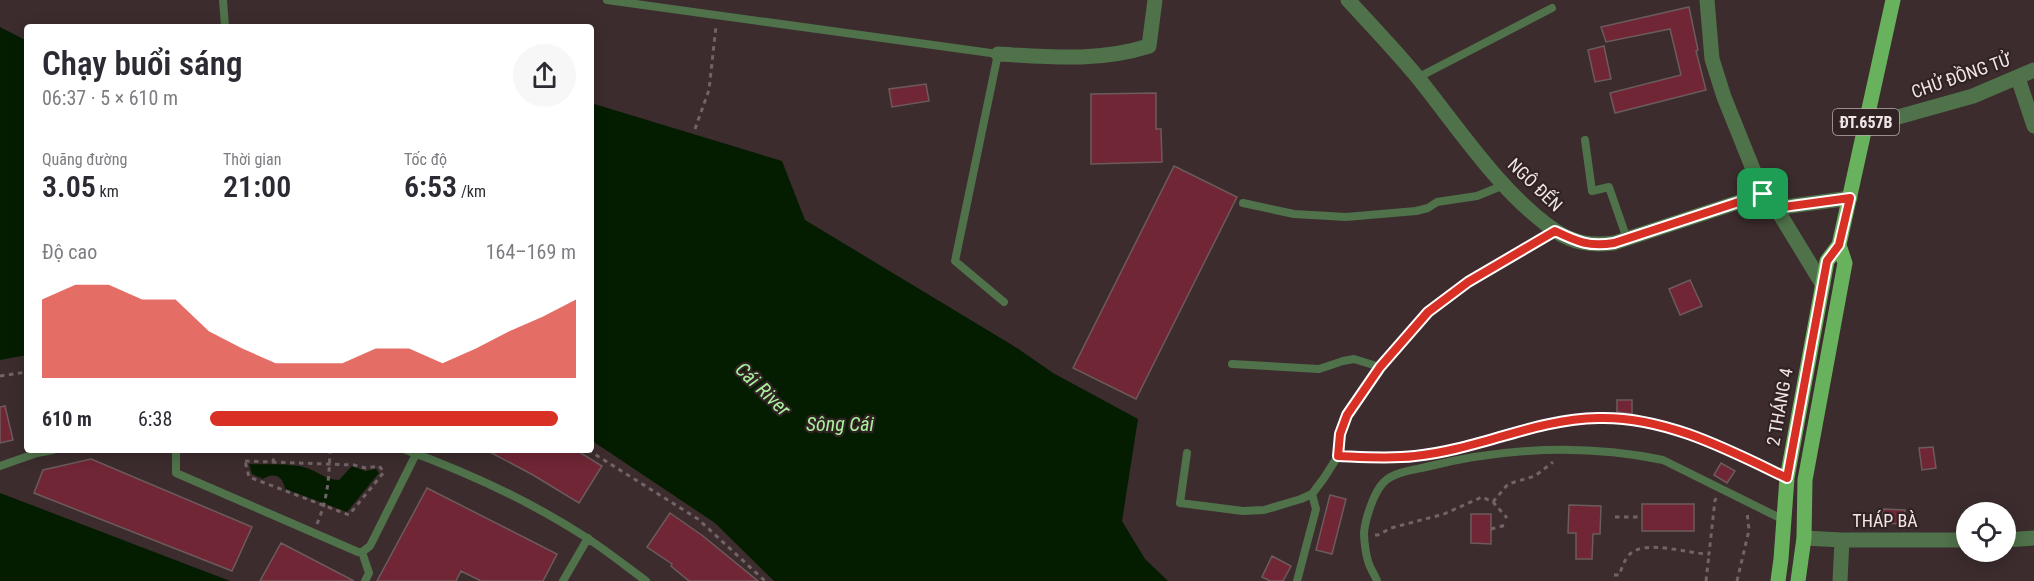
<!DOCTYPE html>
<html lang="vi">
<meta charset="utf-8">
<style>
body{margin:0;font-family:"Roboto Condensed",sans-serif;background:#f7f7f7;color:#2b2b33;height:100vh;display:flex;flex-direction:column;font-size:22px;white-space:nowrap}
*{box-sizing:border-box;margin:0}
p{font-size:20px;color:#7c7c81}
.icon{flex:none;width:33px;height:33px;fill:none;stroke:currentColor;stroke-width:2;stroke-linecap:round;stroke-linejoin:round}
.map{position:relative;flex:1;overflow:hidden}
.drawer{position:absolute;left:24px;top:24px;width:570px;height:429px;display:flex;flex-direction:column;background:#fff;border-radius:6px;box-shadow:0 3px 15px #0003}
.drawer>*{flex:none}
.buttons{position:absolute;left:1956px;top:502px;display:grid;gap:12px}
.buttons a{display:grid;place-items:center;width:60px;height:60px;border-radius:50%;background:#fff;box-shadow:0 3px 15px #0003;font-size:30px}
.pin{position:absolute;display:grid;place-items:center;width:51px;height:51px;color:#fff;margin:-26px;border-radius:12px;box-shadow:0 3px 9px #0006}
.round{display:grid;place-items:center;flex:none;width:63px;height:63px;border-radius:32px;background:#f7f7f7}
.overview{display:flex;align-items:center;justify-content:space-between;height:102px;padding:0 18px}
h1{font-size:33px;font-weight:600;line-height:45px}
.stats{display:grid;grid-template-columns:repeat(3,1fr);gap:9px;height:102px;padding:6px 18px}
.stats div{display:grid;align-content:center}
.stats b{font-size:30px;font-weight:600}
.stats small{font-size:16px;font-weight:400}
.stats p{font-size:16px}
.chart{height:168px;padding:12px 18px}
.chart p{display:flex;justify-content:space-between}
.chart svg{width:100%;height:108px;margin-top:6px;fill:#d93025;opacity:.7}
ul{padding:0 18px;list-style:none;font-size:20px}
li{display:grid;grid-template-columns:96px 72px 1fr;align-items:center;height:45px}
li i{height:15px;border-radius:8px;background:#d93025}
.map>svg:first-child{display:block}
.water{fill:#041d01}
.building{fill:#702635;stroke:#6c5b5c;stroke-width:1.5}
.lines{fill:none;stroke-linecap:round;stroke-linejoin:round}
.path{stroke:#726466;stroke-width:3;stroke-dasharray:4.5 4.5;stroke-linecap:butt}
.lane{stroke:#4f724a;stroke-width:8}
.street{stroke:#4f724a;stroke-width:15}
.primary{stroke:#69b25d;stroke-width:15}
.route-casing{stroke:#fff;stroke-width:12}
.route{stroke:#d93025;stroke-width:8}
.labels{text-anchor:middle;stroke-width:4.5;stroke-linejoin:round;paint-order:stroke}
.shield{fill:#312324;stroke:#b7acac;stroke-width:1.5}
.shield-label{font-size:16px;font-weight:bold;fill:#f1e6e7}
.street-label{font-size:18px;fill:#f1e6e7;stroke:#312324}
.water-label{font-size:20px;font-style:italic;fill:#a9f29d;stroke:#312324}
</style>
<div class="map">
<svg width="2034" height="581" viewBox="0 0 2034 581">
<rect width="100%" height="100%" fill="#3c2c2e"/>
<path class="water" d="M0 27 27 41V355L0 360Z
M591 103 782 161 805 220 1017 348 1053 373 1138 419 1122 521 1145 559 1168 581H774L715 523 591 440Z
M249 464C266 465 286 463 303 467 317 470 325 480 339 480L352 466 365 471 376 469 379 473 347 512 285 489C283 476 274 472 263 479L252 474Z
M0 493 8 496 230 581H0Z"/>
<path class="building" d="M1689 7 1698 50 1696 51 1706 90 1615 113 1610 93 1681 75 1670 29 1606 42 1601 27Z
M1604 46 1611 79 1595 82 1588 50Z
M926 84 929 101 892 107 889 89Z
M1156 93V129H1161L1162 162 1091 164V94Z
M1174 166 1237 197 1136 399 1073 368Z
M1690 280 1702 306 1680 315 1669 289Z
M1617 400H1632V414L1617 412Z
M5 406 13 440 0 443V407Z
M1933 447 1936 468 1922 470 1919 448Z
M486 450H576L602 466 579 503 533 475Z
M91 459 252 527 232 571 34 493 43 470Z
M1721 463 1735 471 1727 483 1714 475Z
M427 488 557 554 543 581H481L461 571 456 581H377Z
M1330 495 1346 499 1332 554 1316 550Z
M1642 504H1694V531H1642Z
M1569 505 1601 506 1600 534H1593L1592 559H1576V533H1568Z
M1883 509 1905 510 1904 524 1882 523Z
M670 513 703 536 758 581H689L671 566 672 564 647 547Z
M1471 514H1491V544L1471 543Z
M281 543 354 581H260Z
M1272 556 1291 566 1283 581H1270L1262 577Z"/>
<g class="lines">
<path class="path" d="M695 129 709 90 716 26
M0 376 27 372
M588 450 698 519 765 581
M245 461 354 465 366 468 379 466 384 472 349 515 249 477Z
M273 463 274 454
M1493 502 1508 484 1535 476 1553 462
M1615 517H1642
M317 524C328 498 329 478 330 450
M1491 529 1506 525
M1375 535H1378L1391 528 1444 514 1482 497 1493 502 1507 518
M1614 575H1619C1622 568 1625 558 1630 554 1645 539 1689 554 1709 554L1715 500 1717 498
M1706 581 1709 554
M1737 581 1749 530 1747 512"/>
<path class="lane" d="M223 0 225 27
M607 0 998 54 955 261 1004 302
M1417 78 1552 8
M1585 140 1592 191 1609 187 1627 239
M1243 203 1294 214 1346 217 1416 211 1428 208 1437 202 1477 196 1504 185
M1555 231 1468 282 1428 312 1380 367 1347 415 1339 434 1338 456C1363 457 1390 459 1415 457 1477 450 1535 419 1598 417 1665 416 1729 450 1787 478
M1232 364 1319 369 1343 361 1354 359 1380 367
M176 450V473L358 552H362L370 546 416 454
M406 450C469 473 530 501 587 538 607 551 627 567 646 581
M1187 453 1180 503 1243 511 1264 510 1301 499 1312 494 1324 478 1338 456
M0 466 37 453 53 450
M362 552 369 573 365 581
M563 581 588 538
M1297 581 1316 509 1312 494
M1377 581C1375 575 1371 570 1369 564 1366 556 1364 541 1364 533 1365 520 1374 491 1384 482 1394 472 1413 470 1426 467 1503 448 1585 444 1663 460L1784 520"/>
<path class="street" d="M1348 0C1372 26 1397 52 1419 79 1459 129 1501 193 1554 230 1573 243 1591 246 1614 243L1763 194
M1707 0 1712 59 1724 97 1763 194 1776 208 1823 285
M998 54C1050 57 1099 62 1149 46L1155 0
M2018 78 2034 126
M1866 126 1973 96 2034 70
M1776 208 1850 198
M1804 538 1842 540H1966
M2006 540 2034 538
M1840 581 1842 540"/>
<path class="primary" d="M1778 581 1781 559 1787 478 1827 261 1839 245 1893 0
M1798 581 1804 538 1805 480 1845 263 1839 245"/>
</g>
<g class="lines">
<defs>
<path id="route" d="M1763 194 1776 208 1850 198 1839 245 1827 261 1787 478C1729 450 1665 416 1598 418 1535 419 1477 450 1415 456 1390 459 1363 457 1338 456L1340 434 1347 415 1380 367 1428 312 1468 282 1555 231C1578 242 1589 247 1614 243Z"/>
</defs>
<use href="#route" class="route-casing"/>
<use href="#route" class="route"/>
</g>
<g class="labels">
<rect class="shield" x="1833" y="109" width="66" height="26" rx="4.5"/>
<g class="shield-label">
<text x="1866" y="128">ĐT.657B</text>
</g>
<g class="street-label">
<text transform="translate(1961 76) rotate(-19)" y="6">CHỬ ĐỒNG TỬ</text>
<text transform="translate(1535 185) rotate(44)" y="6">NGÔ ĐẾN</text>
<text transform="translate(1780 407) rotate(-80)" y="6">2 THÁNG 4</text>
<text x="1885" y="527">THÁP BÀ</text>
</g>
<g class="water-label">
<text transform="translate(763 389) rotate(44)" y="7">Cái River</text>
<text x="840" y="431">Sông Cái</text>
</g>
</g>
</svg>
<div class="buttons">
<a><svg class="icon" aria-label="locate" viewBox="0 0 24 24"><circle cx="12" cy="12" r="6"/><path d="M12 2v4M12 18v4M2 12h4M18 12h4"/></svg></a>
</div>
<div class="pin" style="left:1763px;top:194px;background:#1e9e55"><svg class="icon" aria-label="arrive" viewBox="0 0 24 24"><path d="M6 21V4h12l-3 4 3 4H6"/></svg></div>
<section class="drawer">
<div class="overview"><div><h1>Chạy buổi sáng</h1><p>06:37 · 5 × 610 m</p></div><a class="round"><svg class="icon" aria-label="share" viewBox="0 0 24 24"><path d="M12 15V3M7 8l5-5 5 5M5 13v7h14v-7"/></svg></a></div>
<div class="stats">
<div><p>Quãng đường</p><b>3.05<small> km</small></b></div>
<div><p>Thời gian</p><b>21:00</b></div>
<div><p>Tốc độ</p><b>6:53<small> /km</small></b></div>
</div>
<div class="chart"><p><span>Độ cao</span>164–169 m</p>
<svg viewBox="0 0 160 44" preserveAspectRatio="none"><path d="M0 44V12L10 6L20 6L30 12L40 12L50 25L60 32L70 38L80 38L90 38L100 32L110 32L120 38L130 32L140 25L150 19L160 12V44z"/></svg>
</div>
<ul>
<li><b>610 m</b>6:38<i style="width:95%"></i></li>
</ul>
</section>
</div>
